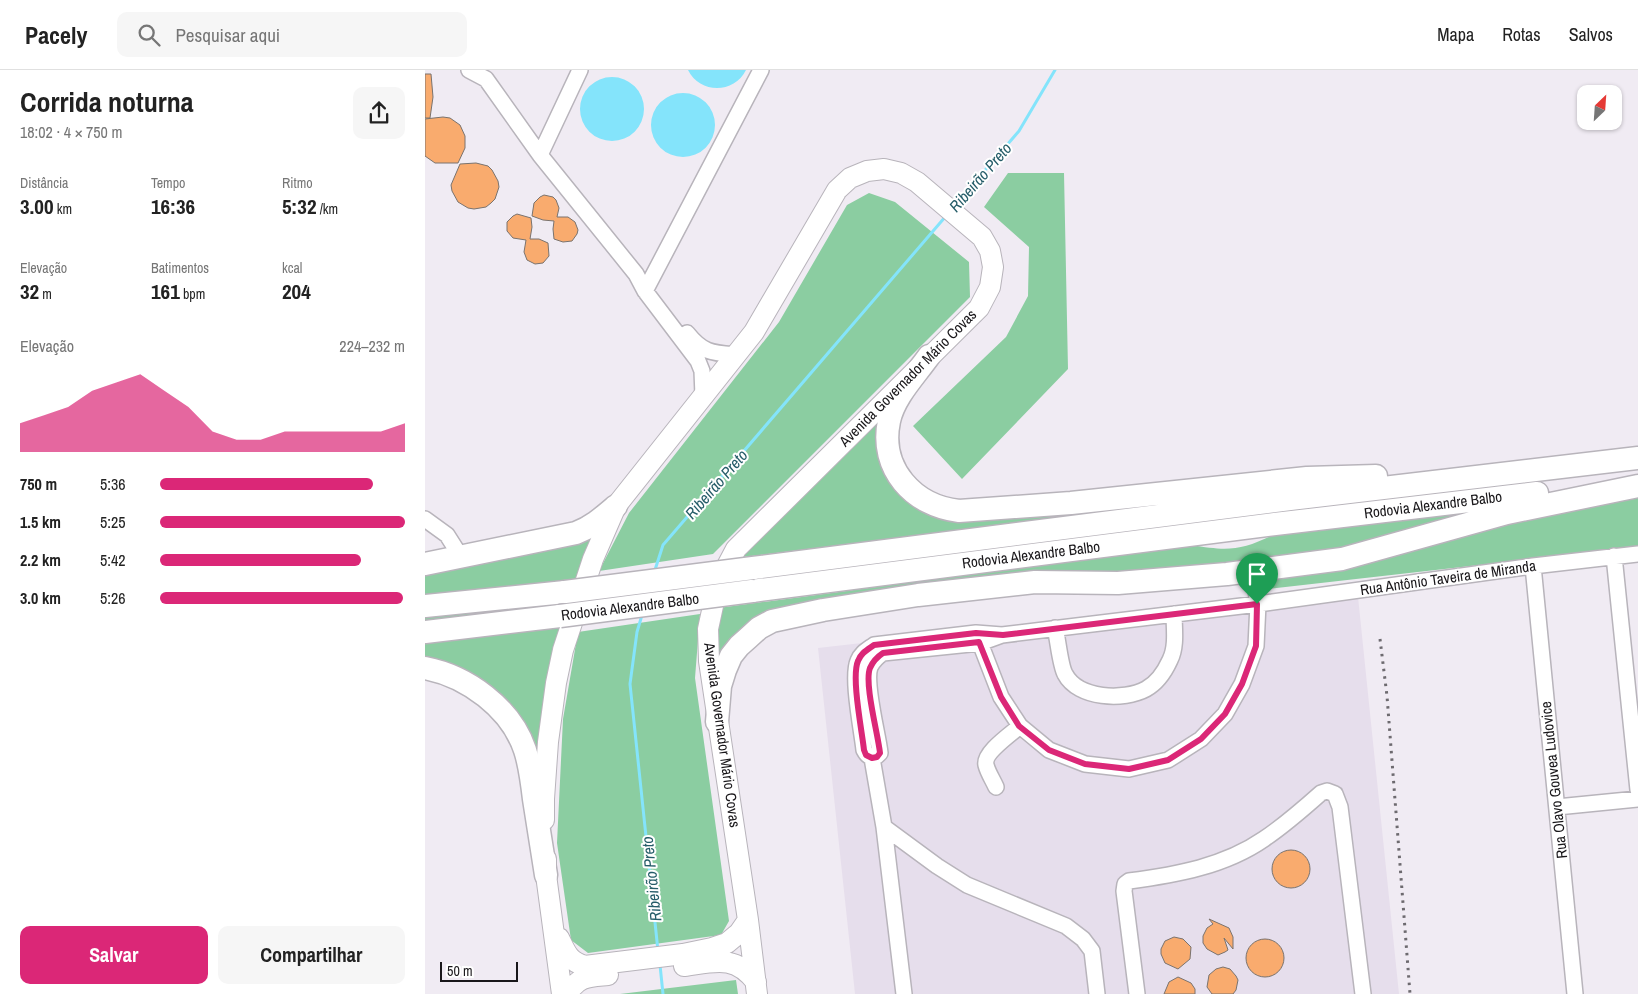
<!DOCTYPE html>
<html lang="pt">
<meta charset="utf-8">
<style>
body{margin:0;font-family:"Archivo Narrow",sans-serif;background:#f6f6f6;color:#222;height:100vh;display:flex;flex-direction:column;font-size:19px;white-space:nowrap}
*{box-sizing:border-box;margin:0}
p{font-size:16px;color:#767676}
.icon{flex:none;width:28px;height:28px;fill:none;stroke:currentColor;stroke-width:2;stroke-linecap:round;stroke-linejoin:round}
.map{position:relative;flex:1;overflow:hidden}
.panel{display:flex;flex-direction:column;background:#fff;width:425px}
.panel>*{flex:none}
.needle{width:32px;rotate:25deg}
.buttons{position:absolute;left:1152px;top:15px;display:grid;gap:10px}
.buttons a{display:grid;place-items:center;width:45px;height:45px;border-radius:10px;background:#fff;box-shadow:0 1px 4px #0004;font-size:25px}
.scale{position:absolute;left:15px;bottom:12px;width:78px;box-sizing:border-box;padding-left:5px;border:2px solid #19171a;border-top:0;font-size:14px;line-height:18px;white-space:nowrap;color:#19171a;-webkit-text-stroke:4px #fff;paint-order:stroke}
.pin{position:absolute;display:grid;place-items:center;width:42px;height:42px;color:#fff;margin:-51px -21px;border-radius:50% 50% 50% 0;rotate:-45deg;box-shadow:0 0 5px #0007}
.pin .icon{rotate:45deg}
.round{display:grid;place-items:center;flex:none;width:52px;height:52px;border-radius:10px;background:#f6f6f6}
.overview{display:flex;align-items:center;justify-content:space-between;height:85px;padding:0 20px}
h1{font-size:28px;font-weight:700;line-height:38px}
.figures{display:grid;grid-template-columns:repeat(3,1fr);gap:8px;height:85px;padding:5px 20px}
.figures div{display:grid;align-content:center}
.figures b{font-size:21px;font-weight:700}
.figures small{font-size:14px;font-weight:400}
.figures p{font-size:14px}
.chart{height:140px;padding:10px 20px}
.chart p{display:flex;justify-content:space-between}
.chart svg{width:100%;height:90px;margin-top:5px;fill:#db2777;opacity:.7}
.button{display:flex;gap:10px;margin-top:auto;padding:10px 20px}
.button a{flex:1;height:58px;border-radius:10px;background:#db2777;color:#fff;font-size:20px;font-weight:700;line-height:58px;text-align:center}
.button a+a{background:#f6f6f6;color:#222}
ul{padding:0 20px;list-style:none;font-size:16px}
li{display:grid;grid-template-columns:80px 60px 1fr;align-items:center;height:38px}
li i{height:12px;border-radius:6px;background:#db2777}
header{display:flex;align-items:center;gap:30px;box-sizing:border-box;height:70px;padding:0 25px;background:#fff;border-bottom:1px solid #e0e0e0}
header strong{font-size:24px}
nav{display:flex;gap:28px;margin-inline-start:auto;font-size:18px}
.search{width:350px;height:45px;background:#f6f6f6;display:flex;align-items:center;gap:12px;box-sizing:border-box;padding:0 18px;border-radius:10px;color:#767676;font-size:19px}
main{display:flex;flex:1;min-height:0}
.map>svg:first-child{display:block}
.built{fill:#e6deec}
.green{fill:#8bcda1}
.water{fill:#84e4fb}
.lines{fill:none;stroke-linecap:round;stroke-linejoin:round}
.stream{stroke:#84e4fb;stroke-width:3}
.building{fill:#f9ab6e;stroke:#7a736e}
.minor-casing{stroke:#b8b4bb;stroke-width:18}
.major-casing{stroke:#b8b4bb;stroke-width:22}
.highway-casing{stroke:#b8b4bb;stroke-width:25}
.minor{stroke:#fff;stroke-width:15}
.major{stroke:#fff;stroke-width:20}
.highway{stroke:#fff;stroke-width:22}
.rail{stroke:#6d6a6f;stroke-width:3;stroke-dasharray:2.5 5;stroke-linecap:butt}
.highway-bridge-casing{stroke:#b8b4bb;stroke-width:25;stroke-linecap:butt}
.highway-bridge{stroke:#fff;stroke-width:22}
.route-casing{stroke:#fff;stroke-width:10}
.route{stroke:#db2777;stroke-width:6}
.labels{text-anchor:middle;stroke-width:4;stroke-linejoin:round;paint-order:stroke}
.street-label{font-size:15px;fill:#19171a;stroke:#fff}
.water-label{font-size:16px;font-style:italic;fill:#265d69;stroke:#fff}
</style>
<header>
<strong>Pacely</strong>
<div class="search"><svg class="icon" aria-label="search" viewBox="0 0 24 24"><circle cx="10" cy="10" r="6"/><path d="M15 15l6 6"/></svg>Pesquisar aqui</div>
<nav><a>Mapa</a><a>Rotas</a><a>Salvos</a></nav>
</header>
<main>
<section class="panel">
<div class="overview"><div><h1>Corrida noturna</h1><p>18:02 · 4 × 750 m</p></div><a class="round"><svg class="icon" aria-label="share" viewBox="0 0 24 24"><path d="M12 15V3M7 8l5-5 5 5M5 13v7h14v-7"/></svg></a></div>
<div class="figures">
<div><p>Distância</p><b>3.00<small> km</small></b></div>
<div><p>Tempo</p><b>16:36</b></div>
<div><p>Ritmo</p><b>5:32<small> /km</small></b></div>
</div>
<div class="figures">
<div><p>Elevação</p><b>32<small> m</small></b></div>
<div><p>Batimentos</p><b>161<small> bpm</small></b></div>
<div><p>kcal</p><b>204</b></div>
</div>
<div class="chart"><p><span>Elevação</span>224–232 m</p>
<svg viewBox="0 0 160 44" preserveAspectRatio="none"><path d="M0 44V30L10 26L20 22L30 14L40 10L50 6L60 14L70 22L80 34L90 38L100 38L110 34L120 34L130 34L140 34L150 34L160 30V44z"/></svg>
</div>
<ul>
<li><b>750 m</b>5:36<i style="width:87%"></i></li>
<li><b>1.5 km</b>5:25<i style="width:100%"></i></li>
<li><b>2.2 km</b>5:42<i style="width:82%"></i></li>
<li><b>3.0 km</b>5:26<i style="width:99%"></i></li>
</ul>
<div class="button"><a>Salvar</a><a>Compartilhar</a></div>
</section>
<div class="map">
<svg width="1213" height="924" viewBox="0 0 1213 924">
<rect width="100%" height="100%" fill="#f0ebf3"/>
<path class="built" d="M932 517 974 924H430L393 578Z"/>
<path class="green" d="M583 103H639L643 299 537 409 488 356 581 267 603 226 604 177 559 137Z
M444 123 470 132 544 192 545 227 288 484 174 501 204 443 354 252 422 135Z
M454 348 489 435 896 415 318 487 322 480Z
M1213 428V477L834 520 836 510 1140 436Z
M1052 441 932 479 356 541 291 598 293 538 766 475C802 481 815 481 848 465Z
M167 467 152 509 0 525V500Z
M133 530 134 541 0 555V544Z
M275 544 270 608 304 851 296 865 163 883 146 870 132 773 138 649 153 562Z
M137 557 113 711 104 673 0 593V572Z
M311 910 313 924H195Z"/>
<path class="water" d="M263 0H321C309 24 275 24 263 0Z
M155 39a32 32 0 1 1 64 0a32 32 0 1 1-64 0Z
M226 55a32 32 0 1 1 64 0a32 32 0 1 1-64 0Z"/>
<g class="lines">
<path class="stream" d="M530 135 594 61 630 0
M229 503 238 475 521 146
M217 545 212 562 205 614 233 881
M235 895 238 924"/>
</g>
<path class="building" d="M0 4H6L8 27 5 48H0Z
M18 47 25 48 35 55 40 66V78L33 93H10L0 86V49Z
M51 93 63 96 67 100 73 111 74 117 70 129 66 133 61 137 49 139 43 138 33 132 27 121 26 115 35 94Z
M119 125 128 127 131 130 134 138 132 147H143L150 152 153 160 152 164 147 171 138 172 129 169 128 159 129 151 118 150 107 146 109 133 115 127Z
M92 144 106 148 107 157 105 169H114L123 173 124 186 118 193 110 194 102 190 99 182 101 170 88 168 82 161V152L88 146Z
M847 799a19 19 0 1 1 38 0a19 19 0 1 1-38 0Z
M784 849 804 858 808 867V879L799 868 803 880 800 882 793 885 782 879 778 873V866L782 858 788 854Z
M749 867 758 869 766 877 765 889 753 899 740 893 736 884V879L740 871Z
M821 888a19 19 0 1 1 38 0a19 19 0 1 1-38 0Z
M798 897 805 899 811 906 813 910 811 920 808 924H787L782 917 784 905 791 899Z
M753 907 766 913 770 919V924H739L744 912Z"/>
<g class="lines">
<defs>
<path id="minor" d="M44 0 61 9 115 85 211 204 220 221 273 291 277 301 278 326
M115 85 155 0
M220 221 336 0
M262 263C278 283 287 283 311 285
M0 449 22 465 36 487
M1189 486 1213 720
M1108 496 1150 924
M630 558C633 569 635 595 640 604 653 629 699 631 721 619 732 613 740 601 745 590 752 576 749 558 749 544
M552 565 576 627 595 656 624 680 660 694 704 699 743 690 776 669 800 644 817 614 831 576 833 534 828 501
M577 565 551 563 449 575C442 580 436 583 433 591 426 607 437 661 439 680 443 688 449 690 455 683 453 664 439 613 445 597 448 591 452 587 458 583L555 573 577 565 833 534 1108 496 1213 484
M447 688 459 757 479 924
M571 717C568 710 563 703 561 695 558 683 586 664 595 656
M1132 737 1213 729
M459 757 512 796 542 815 641 856 658 869 667 881 672 924
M712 924 699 821 700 814 704 811C751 805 800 796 839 769 860 755 878 739 896 723L902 721 910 724 915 737 938 924"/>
<path id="major" d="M119 750V729L123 672 131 613 138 580 168 489 191 436 329 262 412 120 425 108 442 101 459 99 476 103 492 112 557 167 565 181 568 197 565 217 554 238 311 479 293 513 283 559 284 591 323 850 332 924
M121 789V805L137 924
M134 868C141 882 143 891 160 896L258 884 287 878 302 873 314 863 323 850
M259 896C289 892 310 884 331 912
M142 924C154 906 163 907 183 905"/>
<path id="highway" d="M504 286C490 306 469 327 464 351 454 399 489 436 534 441L646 433 882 408 951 406
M0 494 151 463C167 457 178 447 191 436
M328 498 865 429 1213 388
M327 521 850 454 1112 423
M0 536 140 522
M0 562 135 546
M0 598C42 606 86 638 100 680 105 695 107 712 109 729 113 754 117 780 121 805
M292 652 295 616 300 600 306 586 314 576 323 568 334 558 347 551 398 540 493 525 610 512 693 513 802 504 917 489 1082 443 1213 416"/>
</defs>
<use href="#minor" class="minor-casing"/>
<use href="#major" class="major-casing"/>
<use href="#highway" class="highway-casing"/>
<use href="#minor" class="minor"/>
<use href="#major" class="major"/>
<use href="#highway" class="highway"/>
<path class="rail" d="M955 569 962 626 985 924"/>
<defs>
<path id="highway-bridge" d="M140 522 328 498
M135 546 327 521"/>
</defs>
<use href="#highway-bridge" class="highway-bridge-casing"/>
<use href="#highway-bridge" class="highway-bridge"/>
</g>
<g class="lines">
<defs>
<path id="route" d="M832 534 831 576 817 614 800 644 776 669 743 690 704 699 660 694 624 680 594 656 576 627 554 572 458 583C452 587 448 591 445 598 439 613 453 664 455 683L452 687 447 688 441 685 439 680C437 661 426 607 433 591 436 583 442 580 449 575L551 563 578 565Z"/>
</defs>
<use href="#route" class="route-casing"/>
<use href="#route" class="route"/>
</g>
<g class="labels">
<g class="street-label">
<text transform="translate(483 308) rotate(-45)" y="5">Avenida Governador Mário Covas</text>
<text transform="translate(1008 435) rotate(-7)" y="5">Rodovia Alexandre Balbo</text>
<text transform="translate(606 485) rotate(-7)" y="5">Rodovia Alexandre Balbo</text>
<text transform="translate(1023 508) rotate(-8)" y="5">Rua Antônio Taveira de Miranda</text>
<text transform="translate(205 537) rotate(-7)" y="5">Rodovia Alexandre Balbo</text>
<text transform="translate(297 665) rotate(82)" y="5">Avenida Governador Mário Covas</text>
<text transform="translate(1129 710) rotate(-96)" y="5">Rua Olavo Gouvea Ludovice</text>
</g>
<g class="water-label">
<text transform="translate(555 107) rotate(-49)" y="6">Ribeirão Preto</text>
<text transform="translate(291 414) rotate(-49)" y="6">Ribeirão Preto</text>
<text transform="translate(226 809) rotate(-96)" y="6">Ribeirão Preto</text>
</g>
</g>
</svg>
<div class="buttons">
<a><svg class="needle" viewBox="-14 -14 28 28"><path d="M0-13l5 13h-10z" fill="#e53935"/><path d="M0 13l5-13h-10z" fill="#767676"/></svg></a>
</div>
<div class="scale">50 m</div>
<div class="pin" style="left:832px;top:534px;background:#1e9e55"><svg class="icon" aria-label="arrive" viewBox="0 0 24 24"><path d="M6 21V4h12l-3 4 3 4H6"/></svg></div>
</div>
</main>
